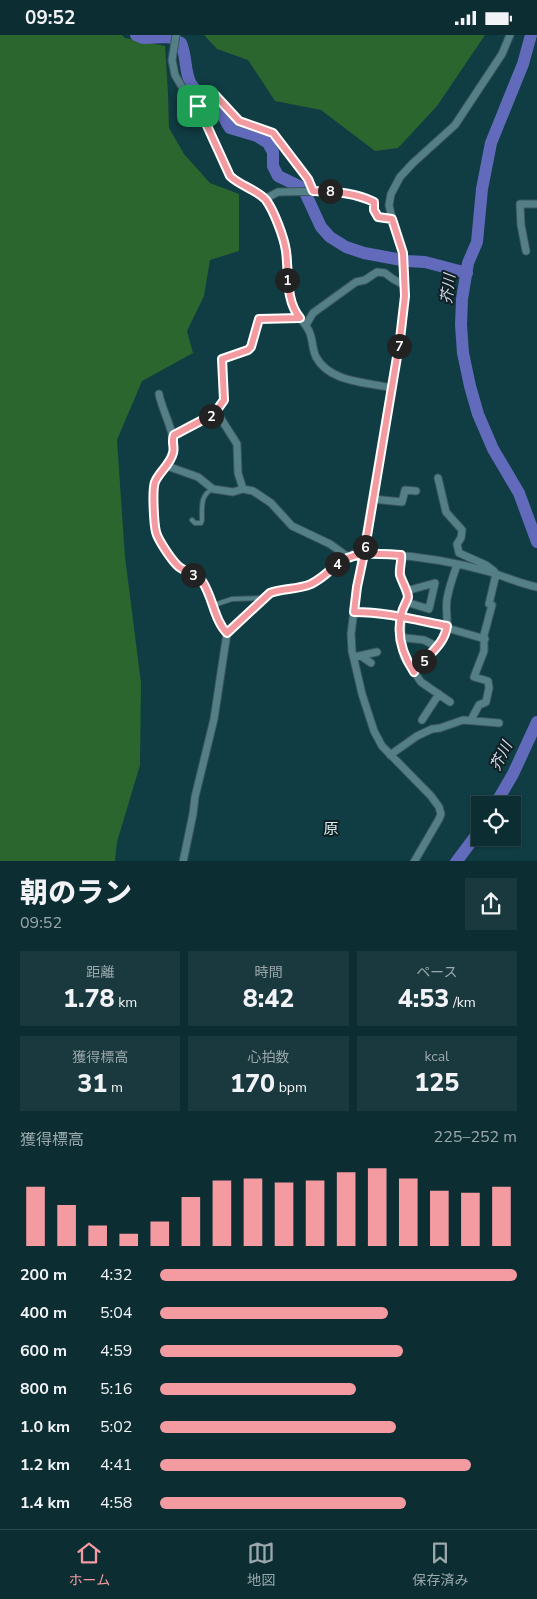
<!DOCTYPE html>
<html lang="ja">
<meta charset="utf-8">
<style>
body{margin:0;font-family:"Nunito Sans","Noto Sans JP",sans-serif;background:#1a393e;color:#f1f3f6;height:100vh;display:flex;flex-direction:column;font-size:19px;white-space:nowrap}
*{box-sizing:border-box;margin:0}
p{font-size:16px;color:#9aa8ac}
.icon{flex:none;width:28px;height:28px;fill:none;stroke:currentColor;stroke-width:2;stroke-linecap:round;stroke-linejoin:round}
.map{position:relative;height:826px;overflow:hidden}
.side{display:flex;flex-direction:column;background:#0c2d32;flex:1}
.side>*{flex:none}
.tools{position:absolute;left:471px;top:761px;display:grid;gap:10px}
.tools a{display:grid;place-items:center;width:50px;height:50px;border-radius:0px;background:#0c2d32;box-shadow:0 1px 4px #0004,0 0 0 1px #2c494d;font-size:25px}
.pin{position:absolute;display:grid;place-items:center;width:42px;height:42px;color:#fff;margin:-21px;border-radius:10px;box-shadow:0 2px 8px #0006}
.km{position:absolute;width:25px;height:25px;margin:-12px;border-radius:50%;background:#222;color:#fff;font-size:14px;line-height:25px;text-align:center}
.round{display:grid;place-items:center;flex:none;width:52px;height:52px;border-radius:0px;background:#1a393e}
.headline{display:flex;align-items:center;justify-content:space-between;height:85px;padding:0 20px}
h1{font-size:28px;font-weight:800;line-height:38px}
.figures{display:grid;grid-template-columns:repeat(3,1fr);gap:8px;height:85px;padding:5px 20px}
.figures div{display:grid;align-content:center;border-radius:0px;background:#1a393e;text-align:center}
.figures b{font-size:25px;font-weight:800}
.figures small{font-size:14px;font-weight:400}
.figures p{font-size:14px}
.chart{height:140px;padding:10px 20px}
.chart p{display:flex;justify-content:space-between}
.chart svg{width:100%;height:90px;margin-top:5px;stroke:#f49aa1;stroke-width:6}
ul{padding:0 20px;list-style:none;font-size:16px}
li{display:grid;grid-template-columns:80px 60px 1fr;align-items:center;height:38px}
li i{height:12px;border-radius:6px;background:#f49aa1}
.status{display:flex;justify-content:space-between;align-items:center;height:35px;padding:0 25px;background:#0c2d32;direction:ltr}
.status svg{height:14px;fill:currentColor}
.tab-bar{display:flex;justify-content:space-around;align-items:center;height:70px;border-top:1px solid #2c494d;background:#0c2d32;font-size:14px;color:#9aa8ac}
.tab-bar a{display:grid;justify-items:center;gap:2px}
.tab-bar .selected{color:#f49aa1}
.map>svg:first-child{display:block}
.green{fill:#2b662f}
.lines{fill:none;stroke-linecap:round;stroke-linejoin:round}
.river{stroke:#626bbb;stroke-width:12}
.service-casing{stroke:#39575c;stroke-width:6}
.minor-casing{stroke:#39575c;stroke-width:9}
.service{stroke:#557f87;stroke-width:4}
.minor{stroke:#557f87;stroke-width:7}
.route-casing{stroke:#fff;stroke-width:10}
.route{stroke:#f49aa1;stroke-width:6}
.labels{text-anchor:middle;stroke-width:4;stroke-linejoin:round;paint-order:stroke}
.water-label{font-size:15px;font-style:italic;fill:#d7dbf1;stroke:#0f2023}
.neighbourhood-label{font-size:15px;fill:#d8eff3;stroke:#0f2023}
</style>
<div class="status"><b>09:52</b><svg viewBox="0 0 49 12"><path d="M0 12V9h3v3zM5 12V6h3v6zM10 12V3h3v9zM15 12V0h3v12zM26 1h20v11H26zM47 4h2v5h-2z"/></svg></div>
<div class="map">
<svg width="537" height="827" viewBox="0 0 537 827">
<rect width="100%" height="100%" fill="#103c43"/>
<path class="green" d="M0 0H122L125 3 165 11 168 58 169 93 184 119 210 148 239 159V216L210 225 204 261 187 296 193 318 142 346 117 405 125 522 141 648 140 730 117 807 115 826H0Z
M204 0H485L437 71 398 113 375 116 321 75 275 66 248 25 217 14Z"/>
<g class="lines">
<path class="river" d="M136 0 143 3 169 2 181 8C187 21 184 36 191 49 198 60 209 64 217 73 223 78 225 86 230 93L257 101 268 108 273 117V131L278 141 303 153 321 192 330 202 346 212 364 218 407 226 425 227 467 238
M531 0 523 29 491 108 482 154 477 207 468 228 462 264 461 290 463 318 470 351 478 379 493 414 519 458 537 507
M495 770 513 739 537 687
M456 827 480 795"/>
<defs>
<path id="service" d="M192 485 195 488H201L202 485C202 473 200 459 213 454
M214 570 232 564 263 563"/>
<path id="minor" d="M176 0 172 25 175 40 182 52 198 71 230 141C240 151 256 155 265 164 269 169 272 176 274 181 279 192 284 202 286 214 289 233 287 251 293 271 296 281 305 287 309 296 313 304 312 314 316 322 330 348 367 347 392 353
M198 71 215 60 239 87 273 98 308 144 313 156
M265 164 278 157 334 156 342 157 373 167 374 175 378 182 392 184
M526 216 521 190 520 169H537
M306 290 313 278 356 247 365 245 377 237 385 238 393 244 404 250
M159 359C162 376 177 400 173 417 170 430 157 437 154 450 152 458 154 491 157 499 159 505 173 527 177 531 183 537 194 538 201 544 203 546 204 551 206 554 213 568 216 587 227 598
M172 403 189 391 214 379 216 376
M167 431 198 442 213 454 233 457 243 454 253 456 271 468 292 491 330 509 348 522
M438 443 446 477 462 495 461 503 457 509 459 518 486 530 494 536
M243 454 238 438 237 409 216 376 224 365 223 324 248 315 251 311 259 284 300 283
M373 464 402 467 405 455 416 456
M401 520 400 537 408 562 402 579 401 605 404 622 414 637C418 628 428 622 435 615 438 612 442 606 444 602 450 591 445 577 447 564 449 553 453 541 457 530
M406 556 435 548 429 574 406 567
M355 577 391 579 447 591
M447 593 485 604
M401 601 406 603 424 605 438 612
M361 621 371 628
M354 622 377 617
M414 637 421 647 450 667
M422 685 439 659
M471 685 479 670 486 667 489 653 488 646 474 642 484 616V600L492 570 489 569 496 539
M390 720 417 701 432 694 440 693 463 685 499 688
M183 827 193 779 195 762 214 684 227 598 269 558C287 551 302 555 321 544 333 537 341 521 358 518 365 517 373 519 381 519 416 521 455 527 490 537 506 542 521 549 537 552
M414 827 439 784 441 779 439 772 431 761 382 711 374 696 362 659 352 616 351 599 357 552 400 304 405 261 403 219 392 184 389 170 391 159 400 142 413 128 455 90 502 19 510 0"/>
</defs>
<use href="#service" class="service-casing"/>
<use href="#minor" class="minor-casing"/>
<use href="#service" class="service"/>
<use href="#minor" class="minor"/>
</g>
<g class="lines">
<defs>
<path id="route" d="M198 71 230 141C240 151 258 155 266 165 274 176 284 202 286 216 289 238 285 265 300 283L259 284 251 312 248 315 222 324 224 365 214 379 174 400C171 406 175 412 173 418 170 430 159 437 155 447 152 455 154 489 156 497 158 505 171 524 177 530 183 537 197 538 202 546 213 562 214 585 227 598L270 558C283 553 297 555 311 549 321 544 327 538 335 531 355 514 377 519 401 520 402 527 399 533 400 540 402 547 408 556 408 562 407 567 403 572 402 577 396 598 402 619 414 637 416 631 421 630 425 625 434 615 445 606 447 591 416 585 386 577 354 577L357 552 364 519 400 304 405 261 403 218 392 184 378 182 374 175V167C354 157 334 157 313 156L308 144 273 98 239 86 215 60 198 71"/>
</defs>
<use href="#route" class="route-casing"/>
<use href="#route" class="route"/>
</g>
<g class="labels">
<g class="water-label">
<text transform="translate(448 254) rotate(-83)" y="5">芥川</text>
<text transform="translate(501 721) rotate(-63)" y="5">芥川</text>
</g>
<g class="neighbourhood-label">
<text x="331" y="799">原</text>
</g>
</g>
</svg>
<div class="tools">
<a><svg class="icon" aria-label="locate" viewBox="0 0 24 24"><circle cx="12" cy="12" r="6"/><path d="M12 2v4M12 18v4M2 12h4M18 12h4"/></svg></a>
</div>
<div class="pin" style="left:198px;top:71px;background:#1e9e55"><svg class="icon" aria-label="arrive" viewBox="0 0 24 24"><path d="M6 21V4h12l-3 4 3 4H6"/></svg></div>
<b class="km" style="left:287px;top:245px">1</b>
<b class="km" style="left:211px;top:381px">2</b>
<b class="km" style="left:193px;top:540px">3</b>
<b class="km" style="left:337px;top:529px">4</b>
<b class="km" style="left:424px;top:626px">5</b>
<b class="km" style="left:365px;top:512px">6</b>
<b class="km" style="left:399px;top:311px">7</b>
<b class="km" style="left:330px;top:156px">8</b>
</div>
<section class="side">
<div class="headline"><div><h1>朝のラン</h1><p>09:52</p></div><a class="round"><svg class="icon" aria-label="share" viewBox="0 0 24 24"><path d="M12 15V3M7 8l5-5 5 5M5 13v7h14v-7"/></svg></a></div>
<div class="figures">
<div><p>距離</p><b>1.78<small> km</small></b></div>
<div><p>時間</p><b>8:42</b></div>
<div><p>ペース</p><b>4:53<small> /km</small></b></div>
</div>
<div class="figures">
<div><p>獲得標高</p><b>31<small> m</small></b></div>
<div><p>心拍数</p><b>170<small> bpm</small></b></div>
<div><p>kcal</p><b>125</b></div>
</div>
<div class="chart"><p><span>獲得標高</span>225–252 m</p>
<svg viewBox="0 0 160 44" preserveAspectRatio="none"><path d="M5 44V15M15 44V24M25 44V34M35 44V38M45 44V32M55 44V20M65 44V12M75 44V11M85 44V13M95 44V12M105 44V8M115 44V6M125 44V11M135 44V17M145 44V18M155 44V15"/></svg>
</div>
<ul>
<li><b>200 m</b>4:32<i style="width:100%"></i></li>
<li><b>400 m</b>5:04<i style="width:64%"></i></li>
<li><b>600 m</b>4:59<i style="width:68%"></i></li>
<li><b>800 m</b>5:16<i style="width:55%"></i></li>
<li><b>1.0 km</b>5:02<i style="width:66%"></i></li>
<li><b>1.2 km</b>4:41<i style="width:87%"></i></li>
<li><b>1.4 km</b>4:58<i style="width:69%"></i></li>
</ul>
</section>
<nav class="tab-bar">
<a class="selected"><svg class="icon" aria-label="home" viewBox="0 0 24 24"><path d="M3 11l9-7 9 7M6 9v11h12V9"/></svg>ホーム</a>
<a><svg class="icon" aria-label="map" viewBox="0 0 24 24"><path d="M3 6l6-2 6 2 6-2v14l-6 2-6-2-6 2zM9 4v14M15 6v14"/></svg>地図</a>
<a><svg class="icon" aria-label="saved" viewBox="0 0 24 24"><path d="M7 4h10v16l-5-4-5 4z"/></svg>保存済み</a>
</nav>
